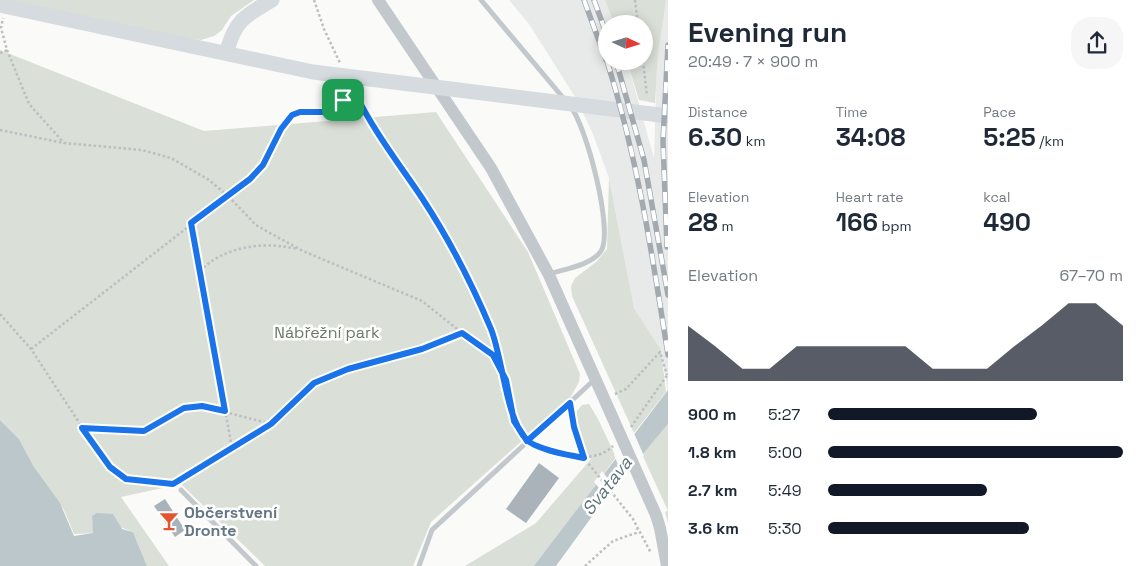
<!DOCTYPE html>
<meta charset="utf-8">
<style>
body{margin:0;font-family:"Space Grotesk",sans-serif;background:#f6f6f7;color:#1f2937;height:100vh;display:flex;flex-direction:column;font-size:19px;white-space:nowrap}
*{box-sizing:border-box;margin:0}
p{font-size:16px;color:#747a83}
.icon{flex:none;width:28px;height:28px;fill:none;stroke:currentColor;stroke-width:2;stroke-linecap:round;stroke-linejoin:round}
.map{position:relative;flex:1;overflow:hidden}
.panel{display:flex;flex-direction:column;background:#fff;width:475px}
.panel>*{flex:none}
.needle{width:32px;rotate:94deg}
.buttons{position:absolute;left:598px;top:15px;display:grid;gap:10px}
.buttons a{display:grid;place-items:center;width:55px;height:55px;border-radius:50%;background:#fff;box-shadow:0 2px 12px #0003;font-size:25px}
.pin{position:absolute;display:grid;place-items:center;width:42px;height:42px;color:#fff;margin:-21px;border-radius:10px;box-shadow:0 2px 8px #0006}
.round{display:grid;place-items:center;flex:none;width:52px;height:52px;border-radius:20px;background:#f6f6f7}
.head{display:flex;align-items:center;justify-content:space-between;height:85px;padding:0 20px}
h1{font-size:28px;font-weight:800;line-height:38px}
.figures{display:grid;grid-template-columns:repeat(3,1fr);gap:8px;height:85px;padding:5px 20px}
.figures div{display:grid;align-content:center}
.figures b{font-size:25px;font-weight:800}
.figures small{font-size:14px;font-weight:400}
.figures p{font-size:14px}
.chart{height:140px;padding:10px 20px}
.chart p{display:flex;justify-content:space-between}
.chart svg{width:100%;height:90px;margin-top:5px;fill:#111827;opacity:.7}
ul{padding:0 20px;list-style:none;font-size:16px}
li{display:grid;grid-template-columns:80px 60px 1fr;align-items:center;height:38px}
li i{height:12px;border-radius:6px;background:#111827}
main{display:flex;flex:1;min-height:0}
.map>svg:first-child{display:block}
.built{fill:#e8e9e9}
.green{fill:#dadfd7}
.water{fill:#bbc7cb}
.pier{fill:#fafaf8}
.building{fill:#aab3b9}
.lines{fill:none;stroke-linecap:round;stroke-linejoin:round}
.path{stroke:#bbbfc2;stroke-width:2.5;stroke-dasharray:2.5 2.5;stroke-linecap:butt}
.service{stroke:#c3c8cc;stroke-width:5}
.tertiary{stroke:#c3c8cc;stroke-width:12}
.secondary{stroke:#d6dbdf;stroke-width:15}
.rail-casing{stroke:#a2aab0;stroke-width:5.5}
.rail{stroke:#fff;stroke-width:4;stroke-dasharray:11;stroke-linecap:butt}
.route-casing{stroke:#fff;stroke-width:10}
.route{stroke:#1a73e8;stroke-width:6}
.labels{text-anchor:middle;stroke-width:5;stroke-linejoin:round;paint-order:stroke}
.park-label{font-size:16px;fill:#687a64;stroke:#fff}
.poi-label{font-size:16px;font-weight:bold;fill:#657683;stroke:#fff;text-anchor:start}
.water-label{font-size:18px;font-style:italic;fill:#60757c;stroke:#fff}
</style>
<main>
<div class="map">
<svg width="668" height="566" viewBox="0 0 668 566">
<rect width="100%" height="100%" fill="#fafaf8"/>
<path class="built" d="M509 0H605L614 24H606V61H627L654 158 657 57 662 18 666 0H668V392L661 350 634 308 609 178 593 134 577 100 529 24Z"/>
<path class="green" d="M11 0H254L231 16 222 30 214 36 201 40 176 37Z
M605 0H666L658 52 655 103 639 100 627 61H644V24H614Z
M0 50 204 131 436 112 528 252 580 374 579 382 570 398 431 522 413 566H265L181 484 121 497 169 566H147L133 532 92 516 94 533 74 534 64 510 34 467 19 439 0 420Z
M609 178 634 308 661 350 666 392 634 433 572 296 571 286 575 278 596 262 607 249Z
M589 404 598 419 616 457 538 563 534 566H465L536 523 591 459 580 446 576 412 582 405Z
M668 424V523L665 512 668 511 642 454Z"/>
<path class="water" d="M668 390V424L604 500 556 566H534Z
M0 420 19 439 34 467 60 503 74 536 93 533 92 516 97 513 113 514 122 529 133 532 147 566H0Z"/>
<path class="pier" d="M633 431 644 456 624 479 614 455Z
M602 471 616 489 608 499 594 482Z"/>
<path class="building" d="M539 463 559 478 526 523 506 509Z
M165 499 185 530 175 537 154 506Z"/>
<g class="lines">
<path class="path" d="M314 0 324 29 340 63
M635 0 638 24
M7 50 29 104 64 143
M0 53 7 50 1 28 3 18
M643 61 647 96
M354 90 459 261 491 329 505 379
M0 130 64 143 142 150 171 158 209 180 228 196 250 179 263 165 281 129 292 115 300 112H324L355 93
M191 223 232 448
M200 271C224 246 265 241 297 249
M0 314 31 349 82 427 144 431 183 408 202 406 271 424 314 383 326 377 422 349 462 333 422 301 303 251 268 232 256 225 228 196 31 349
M462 333 493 355 505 379 514 421 523 435
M615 394 626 389 660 352 667 375
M572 412 574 427 584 458 633 519 651 553
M82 427 110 467 126 479 173 484 271 424
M631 427 668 374
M536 445C559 456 594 465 613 446
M585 566 613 541 636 533 637 529"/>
<path class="service" d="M481 0 565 100
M549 274C565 269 592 265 601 251 614 231 586 124 570 106
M181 490 256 566
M419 566 432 530 594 380"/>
<path class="tertiary" d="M378 0 491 168 549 275 656 515 660 528 667 566"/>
<path class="secondary" d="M0 5 313 72 668 116
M227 52C234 21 246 15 272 0"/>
<defs>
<path id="rail" d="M584 0 606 60
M594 0 606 33
M607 61C638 160 652 253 668 355
M616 61 644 160 668 295
M667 247 663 141 668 45"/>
</defs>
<use href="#rail" class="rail-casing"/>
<use href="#rail" class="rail"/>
</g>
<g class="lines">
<defs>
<path id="route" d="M343 100 324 112H300L292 115 281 129 263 165 250 179 191 223 225 411 202 406 184 408 144 431 82 428 110 467 126 479 173 484 271 424 314 383 348 369 422 349 462 333 493 355 506 380 514 421 527 441 570 403 574 427 584 458C570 455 537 450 527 440 506 420 503 359 491 329 472 284 449 239 422 198 399 164 373 130 355 93L343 100"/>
</defs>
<use href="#route" class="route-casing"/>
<use href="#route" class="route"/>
</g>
<defs>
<symbol id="bar-bare" viewBox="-9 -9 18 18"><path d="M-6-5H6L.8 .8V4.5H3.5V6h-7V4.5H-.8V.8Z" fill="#e4572e" stroke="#fff" stroke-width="2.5" paint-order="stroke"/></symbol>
</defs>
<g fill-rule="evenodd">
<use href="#bar-bare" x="155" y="507" width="28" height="28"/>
</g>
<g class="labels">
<g class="park-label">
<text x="327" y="338">Nábřežní park</text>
</g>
<g class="poi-label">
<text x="184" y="518">Občerstvení<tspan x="184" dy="18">Dronte</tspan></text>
</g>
<g class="water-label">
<text transform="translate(607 486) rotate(-52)" y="6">Svatava</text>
</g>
</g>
</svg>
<div class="buttons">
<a><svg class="needle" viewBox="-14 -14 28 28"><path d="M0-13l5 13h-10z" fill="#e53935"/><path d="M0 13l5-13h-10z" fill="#747a83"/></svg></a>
</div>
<div class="pin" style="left:343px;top:100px;background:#1e9e55"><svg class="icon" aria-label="arrive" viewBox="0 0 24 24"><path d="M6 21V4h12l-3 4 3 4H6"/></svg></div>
</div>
<section class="panel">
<div class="head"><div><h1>Evening run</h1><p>20:49 · 7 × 900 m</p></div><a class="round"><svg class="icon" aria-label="share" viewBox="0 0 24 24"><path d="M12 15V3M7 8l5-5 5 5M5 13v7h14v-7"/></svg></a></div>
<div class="figures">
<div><p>Distance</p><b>6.30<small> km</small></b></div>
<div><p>Time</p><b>34:08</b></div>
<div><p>Pace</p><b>5:25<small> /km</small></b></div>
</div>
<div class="figures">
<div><p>Elevation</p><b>28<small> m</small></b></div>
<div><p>Heart rate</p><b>166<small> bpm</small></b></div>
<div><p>kcal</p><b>490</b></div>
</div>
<div class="chart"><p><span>Elevation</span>67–70 m</p>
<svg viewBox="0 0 160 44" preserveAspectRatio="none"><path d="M0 44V17L10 27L20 38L30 38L40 27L50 27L60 27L70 27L80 27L90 38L100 38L110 38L120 27L130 17L140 6L150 6L160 17V44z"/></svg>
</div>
<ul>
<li><b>900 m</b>5:27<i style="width:71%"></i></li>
<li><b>1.8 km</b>5:00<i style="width:100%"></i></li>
<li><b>2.7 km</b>5:49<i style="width:54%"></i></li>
<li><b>3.6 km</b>5:30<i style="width:68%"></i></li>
</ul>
</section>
</main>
